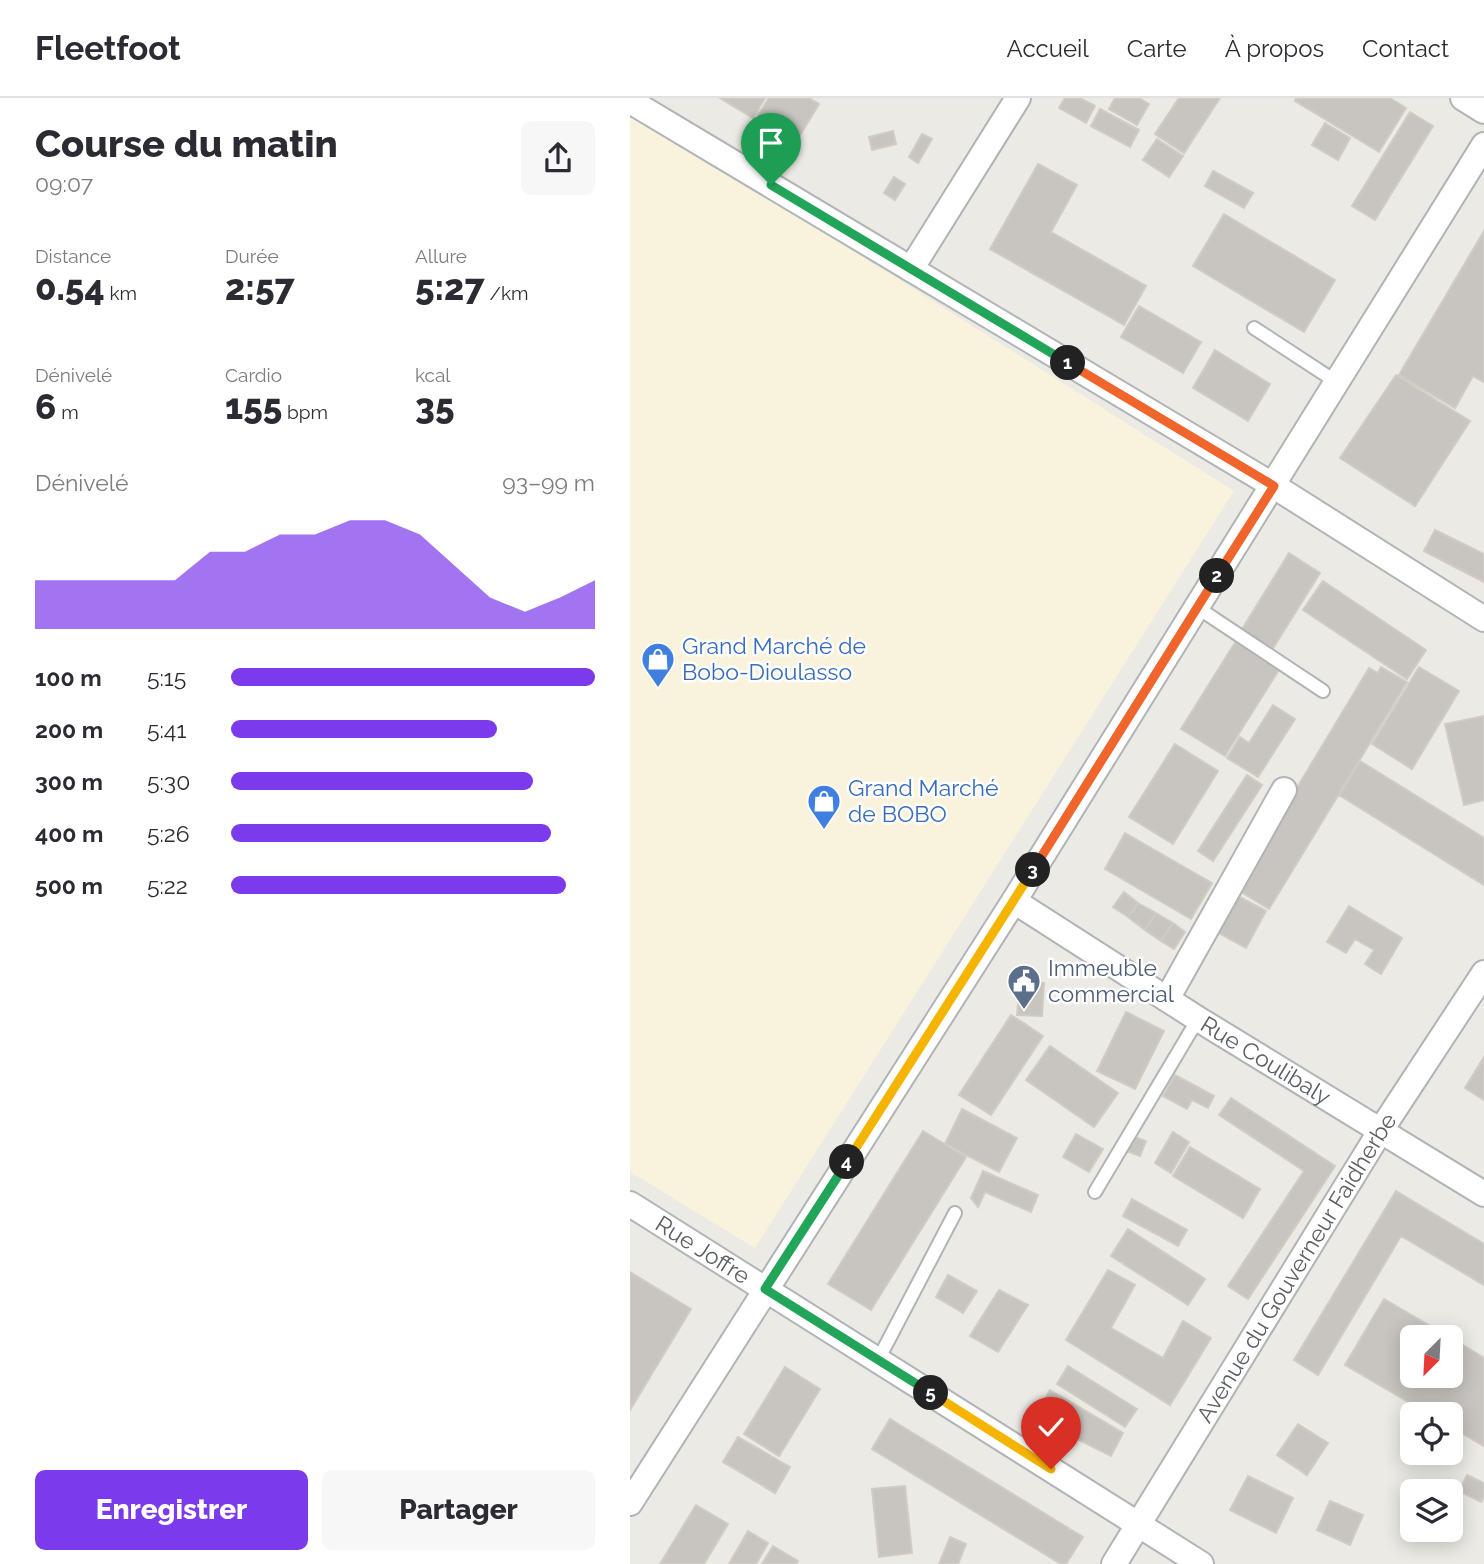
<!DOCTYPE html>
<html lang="fr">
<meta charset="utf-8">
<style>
body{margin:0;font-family:Raleway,sans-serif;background:#f7f7f7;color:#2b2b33;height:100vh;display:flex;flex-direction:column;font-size:26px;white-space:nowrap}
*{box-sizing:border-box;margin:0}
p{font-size:23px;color:#7c7c81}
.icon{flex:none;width:38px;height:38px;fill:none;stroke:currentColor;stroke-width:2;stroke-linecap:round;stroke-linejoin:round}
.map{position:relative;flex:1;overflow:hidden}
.panel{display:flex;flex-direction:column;background:#fff;width:630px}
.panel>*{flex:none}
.needle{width:46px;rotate:204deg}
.tools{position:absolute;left:770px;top:1227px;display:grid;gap:14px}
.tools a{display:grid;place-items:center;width:63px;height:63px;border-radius:10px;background:#fff;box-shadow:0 4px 18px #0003;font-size:35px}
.pin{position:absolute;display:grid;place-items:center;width:60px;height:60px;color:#fff;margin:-72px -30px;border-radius:50% 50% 50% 0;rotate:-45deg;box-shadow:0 0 7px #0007}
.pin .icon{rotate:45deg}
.km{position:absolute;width:35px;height:35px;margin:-18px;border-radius:50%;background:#222;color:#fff;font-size:19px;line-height:35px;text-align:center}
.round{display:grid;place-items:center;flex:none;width:74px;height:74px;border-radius:10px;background:#f7f7f7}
.headline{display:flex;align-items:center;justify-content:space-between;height:119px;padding:0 35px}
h1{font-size:38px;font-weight:800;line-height:52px}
.figures{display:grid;grid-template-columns:repeat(3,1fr);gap:10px;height:119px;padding:7px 35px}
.figures div{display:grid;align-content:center}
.figures b{font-size:35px;font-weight:800}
.figures small{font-size:19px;font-weight:400}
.figures p{font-size:19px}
.chart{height:196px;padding:14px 35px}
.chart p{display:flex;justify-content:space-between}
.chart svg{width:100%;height:126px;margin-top:7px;fill:#7c3aed;opacity:.7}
.cta{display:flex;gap:14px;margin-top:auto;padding:14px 35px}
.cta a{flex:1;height:80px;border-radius:10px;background:#7c3aed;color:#fff;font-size:28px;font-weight:800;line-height:80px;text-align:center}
.cta a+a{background:#f7f7f7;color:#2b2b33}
ul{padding:0 35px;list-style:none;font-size:23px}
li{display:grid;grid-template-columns:112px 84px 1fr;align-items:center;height:52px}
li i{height:18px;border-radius:9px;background:#7c3aed}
header{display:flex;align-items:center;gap:42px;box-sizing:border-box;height:98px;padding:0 35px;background:#fff;border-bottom:2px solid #e1e1e2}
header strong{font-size:33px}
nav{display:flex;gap:38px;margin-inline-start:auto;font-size:24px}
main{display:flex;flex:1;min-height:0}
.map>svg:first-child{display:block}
.commercial{fill:#f9f2dc}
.building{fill:#c8c5c0;stroke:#d0ccc3;stroke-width:2}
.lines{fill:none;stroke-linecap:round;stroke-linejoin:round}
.service-casing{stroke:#b1b4b7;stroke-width:16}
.minor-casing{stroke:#b1b4b7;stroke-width:28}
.service{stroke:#fff;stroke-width:12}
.minor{stroke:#fff;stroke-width:24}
.split-1-casing{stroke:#fff;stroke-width:14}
.split-2-casing{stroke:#fff;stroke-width:14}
.split-3-casing{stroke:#fff;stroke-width:14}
.split-4-casing{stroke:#fff;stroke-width:14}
.split-5-casing{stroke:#fff;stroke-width:14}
.split-6-casing{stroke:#fff;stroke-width:14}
.split-1{stroke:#22a559;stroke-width:9}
.split-2{stroke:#f0652b;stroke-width:9}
.split-3{stroke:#f0652b;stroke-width:9}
.split-4{stroke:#f5b400;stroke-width:9}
.split-5{stroke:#22a559;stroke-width:9}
.split-6{stroke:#f5b400;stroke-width:9}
.labels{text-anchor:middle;stroke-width:5;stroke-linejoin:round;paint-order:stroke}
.shop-label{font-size:23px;fill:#366cbe;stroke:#fff;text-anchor:start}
.service-label{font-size:23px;fill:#4e5e75;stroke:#fff;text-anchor:start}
.street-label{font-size:23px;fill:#5c5f62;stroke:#fff}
</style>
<header>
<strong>Fleetfoot</strong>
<nav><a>Accueil</a><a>Carte</a><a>À propos</a><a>Contact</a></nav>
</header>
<main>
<section class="panel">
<div class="headline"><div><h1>Course du matin</h1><p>09:07</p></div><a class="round"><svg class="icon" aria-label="share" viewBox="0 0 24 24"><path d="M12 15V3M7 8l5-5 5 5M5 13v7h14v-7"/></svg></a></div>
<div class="figures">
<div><p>Distance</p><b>0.54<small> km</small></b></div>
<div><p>Durée</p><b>2:57</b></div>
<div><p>Allure</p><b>5:27<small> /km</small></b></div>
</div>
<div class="figures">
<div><p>Dénivelé</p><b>6<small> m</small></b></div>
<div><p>Cardio</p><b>155<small> bpm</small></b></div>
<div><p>kcal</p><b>35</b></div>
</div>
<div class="chart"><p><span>Dénivelé</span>93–99 m</p>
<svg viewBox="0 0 160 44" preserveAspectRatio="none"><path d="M0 44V27L10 27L20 27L30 27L40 27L50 17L60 17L70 11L80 11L90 6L100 6L110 11L120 22L130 33L140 38L150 33L160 27V44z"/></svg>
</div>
<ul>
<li><b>100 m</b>5:15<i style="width:100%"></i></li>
<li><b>200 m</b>5:41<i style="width:73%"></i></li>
<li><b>300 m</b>5:30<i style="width:83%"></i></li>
<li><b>400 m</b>5:26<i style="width:88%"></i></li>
<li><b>500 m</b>5:22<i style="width:92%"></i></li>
</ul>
<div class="cta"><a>Enregistrer</a><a>Partager</a></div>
</section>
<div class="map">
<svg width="854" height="1466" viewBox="0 0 854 1466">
<rect width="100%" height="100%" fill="#eceae4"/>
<path class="commercial" d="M0 12 604 393 125 1150 0 1074Z"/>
<path class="building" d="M90 0H135L123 20Z
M139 0H179L189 6 167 42 128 17Z
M435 0H450L465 8 456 25 429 10Z
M485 0H509L519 6 507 27 479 11Z
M549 0H590L554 55 525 36Z
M666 0H760L776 10 749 54 665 3Z
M470 11 509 32 500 49 461 28Z
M780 14 803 28 745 122 722 108Z
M695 25 720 40 708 62 682 47Z
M263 33 266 46 242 52 239 39Z
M292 36 302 41 288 65 279 59Z
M527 41 553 58 539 79 513 62Z
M408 66 447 87 421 134 516 188 494 227 360 151Z
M583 73 623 95 614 110 575 88Z
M264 79 275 86 265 102 254 95Z
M594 116 705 182 674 234 563 168Z
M854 133V284L843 278 825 310 769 277Z
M509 208 571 244 553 275 491 239Z
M585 252 640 286 618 323 563 290Z
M766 277 840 323 785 408 710 360Z
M805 432 854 456V484L794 453Z
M659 455 690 475 642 552 611 533Z
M693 483 796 552 777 581 673 512Z
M606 543 650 570 595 658 551 631Z
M751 569 777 584 639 811 606 791 739 570 748 575Z
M789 569 829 593 782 671 742 646Z
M643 607 665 621 628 679 597 660 610 639 619 645Z
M854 618V702L834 707 815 626Z
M545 646 588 673 543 746 499 719Z
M730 663 854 740V787L709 697Z
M617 677 632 687 583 763 568 753Z
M495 735 582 785 561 821 475 771Z
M494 794 508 805 498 819 483 809Z
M606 797 636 813 616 850 587 834Z
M508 805 526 815 515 832 498 819Z
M719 808 772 840 751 876 735 866 744 852 725 841 716 855 697 844Z
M526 815 543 825 531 843 515 832Z
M543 825 555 834 544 851 531 843Z
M390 883 414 885 412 918 387 917Z
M496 914 534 933 505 991 467 973Z
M381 917 413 938 361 1017 329 997Z
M420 948 488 995 464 1029 396 982Z
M854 959V1002L835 990Z
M545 977 584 998 578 1010 562 1002 557 1011 533 998Z
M601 1000 705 1068 618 1201 598 1188 674 1073 589 1017Z
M332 1011 387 1040 369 1074 315 1046Z
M293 1033 336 1059 241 1212 198 1186Z
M543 1034 559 1044 541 1075 525 1065Z
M446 1036 473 1051 459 1074 433 1059Z
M502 1038 516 1043 510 1058 496 1053Z
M560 1049 630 1091 613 1120 543 1078Z
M353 1073 408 1097 401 1114 355 1094 348 1109 341 1100Z
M766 1093 854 1146V1187L771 1138 688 1277 664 1262Z
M502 1101 557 1132 548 1148 493 1118Z
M498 1131 575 1181 558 1207 481 1158Z
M478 1172 505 1187 481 1230 533 1260 553 1223 581 1240 540 1307 436 1242Z
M0 1174 61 1211 0 1312Z
M318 1177 347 1193 333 1215 306 1199Z
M369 1192 398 1207 368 1254 340 1238Z
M754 1201 819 1239H782V1278H821V1240L854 1260V1348L821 1329V1316H799L715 1267Z
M438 1268 507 1311 495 1329 427 1286Z
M155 1269 190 1291 149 1358 114 1336Z
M420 1292 493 1335 481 1358 405 1320Z
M260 1321 453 1439 436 1466H431L242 1351Z
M668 1326 698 1345 677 1377 647 1357Z
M108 1339 160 1369 145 1395 93 1364Z
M837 1377 854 1385V1399L851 1404 829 1393Z
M618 1378 663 1400 646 1435 600 1412Z
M275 1388 282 1455 249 1459 242 1391Z
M700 1403 733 1417 720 1447 687 1432Z
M66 1407 98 1426 74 1466H30Z
M118 1433 138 1445 126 1466H99Z
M320 1439 336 1446 328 1466H309Z
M143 1448 168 1463 166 1466H132Z"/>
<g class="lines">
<defs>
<path id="service" d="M624 230 708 285
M568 510 693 593
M465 1094 568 921
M248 1262 325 1115"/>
<g id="minor">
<path d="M833 0 854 13"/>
<path d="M0 3 644 388 854 521"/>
<path d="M281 171 388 0"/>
<path id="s1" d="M384 803 568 921 854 1096"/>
<path d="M537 901 654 692"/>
<path id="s2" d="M0 1106 571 1466"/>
<path d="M0 1405 384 803 854 47"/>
<path id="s3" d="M484 1466 751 1032 854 875"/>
</g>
</defs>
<use href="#service" class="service-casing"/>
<use href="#minor" class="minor-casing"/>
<use href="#service" class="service"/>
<use href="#minor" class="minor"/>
</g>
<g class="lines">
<defs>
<path id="split-1" d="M141 87 438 265"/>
<path id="split-2" d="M438 265 644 388 587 478"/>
<path id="split-3" d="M403 772 587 478"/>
<path id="split-4" d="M217 1064 403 772"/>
<path id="split-5" d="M217 1064 135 1191 301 1295"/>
<path id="split-6" d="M301 1295 421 1371"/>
</defs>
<use href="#split-1" class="split-1-casing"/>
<use href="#split-2" class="split-2-casing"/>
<use href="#split-3" class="split-3-casing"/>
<use href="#split-4" class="split-4-casing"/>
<use href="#split-5" class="split-5-casing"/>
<use href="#split-6" class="split-6-casing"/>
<use href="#split-1" class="split-1"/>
<use href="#split-2" class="split-2"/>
<use href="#split-3" class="split-3"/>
<use href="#split-4" class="split-4"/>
<use href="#split-5" class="split-5"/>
<use href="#split-6" class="split-6"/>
</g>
<defs>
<symbol id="shop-pin" viewBox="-11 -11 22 30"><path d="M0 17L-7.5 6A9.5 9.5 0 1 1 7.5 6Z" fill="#3f7fe0" stroke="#fff"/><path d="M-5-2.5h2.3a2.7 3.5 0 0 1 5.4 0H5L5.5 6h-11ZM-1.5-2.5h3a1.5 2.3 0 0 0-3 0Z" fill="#fff"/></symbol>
<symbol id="civic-pin" viewBox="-11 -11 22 30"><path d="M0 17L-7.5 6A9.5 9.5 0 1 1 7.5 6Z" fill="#5c6f8a" stroke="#fff"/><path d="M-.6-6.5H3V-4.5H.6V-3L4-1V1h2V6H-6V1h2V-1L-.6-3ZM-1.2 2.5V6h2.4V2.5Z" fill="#fff"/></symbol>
</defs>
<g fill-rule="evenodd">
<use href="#shop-pin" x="9" y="542" width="38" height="52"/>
<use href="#shop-pin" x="175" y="684" width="38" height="52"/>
<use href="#civic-pin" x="375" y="864" width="38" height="52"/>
</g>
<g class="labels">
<g class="shop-label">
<text x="52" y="556">Grand Marché de<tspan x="52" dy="26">Bobo-Dioulasso</tspan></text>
<text x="218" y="698">Grand Marché<tspan x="218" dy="26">de BOBO</tspan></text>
</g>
<g class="service-label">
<text x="418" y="878">Immeuble<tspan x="418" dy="26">commercial</tspan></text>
</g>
<g class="street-label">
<text dy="8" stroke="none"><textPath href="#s1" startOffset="298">Rue Coulibaly</textPath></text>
<text dy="8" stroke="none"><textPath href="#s2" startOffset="86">Rue Joffre</textPath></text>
<text dy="8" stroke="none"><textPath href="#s3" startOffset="348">Avenue du Gouverneur Faidherbe</textPath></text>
</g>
</g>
</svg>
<div class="tools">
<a><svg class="needle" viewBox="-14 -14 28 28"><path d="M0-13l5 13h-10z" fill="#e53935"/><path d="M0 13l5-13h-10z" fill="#7c7c81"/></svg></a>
<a><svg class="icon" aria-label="locate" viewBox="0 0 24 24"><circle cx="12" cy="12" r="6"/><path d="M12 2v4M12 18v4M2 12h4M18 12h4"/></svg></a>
<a><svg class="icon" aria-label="layers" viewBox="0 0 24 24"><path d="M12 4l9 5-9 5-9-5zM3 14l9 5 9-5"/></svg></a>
</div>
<div class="pin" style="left:141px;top:87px;background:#1e9e55"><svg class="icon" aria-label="arrive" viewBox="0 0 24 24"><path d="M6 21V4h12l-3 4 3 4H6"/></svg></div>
<div class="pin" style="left:421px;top:1371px;background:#d93025"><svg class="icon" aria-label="check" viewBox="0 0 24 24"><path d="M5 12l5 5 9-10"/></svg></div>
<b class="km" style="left:438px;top:265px">1</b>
<b class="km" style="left:587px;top:478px">2</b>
<b class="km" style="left:403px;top:772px">3</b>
<b class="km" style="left:217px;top:1064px">4</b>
<b class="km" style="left:301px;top:1295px">5</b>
</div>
</main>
